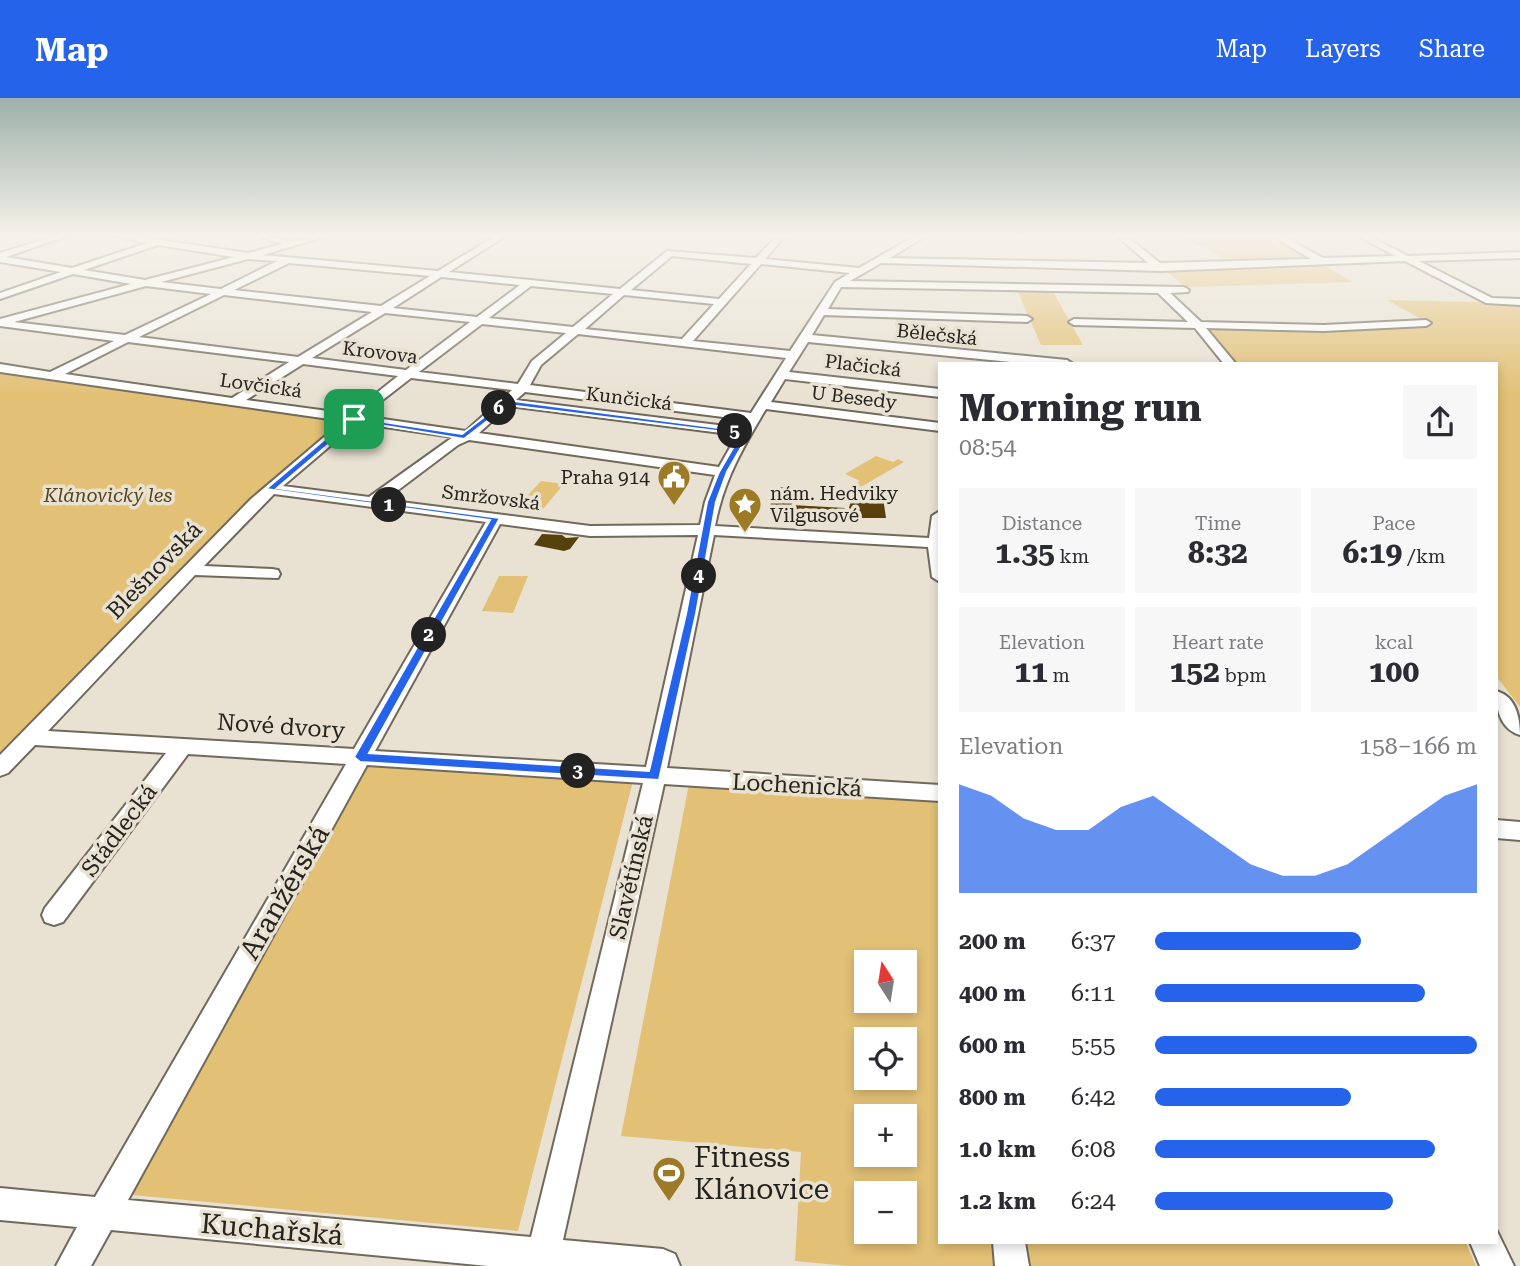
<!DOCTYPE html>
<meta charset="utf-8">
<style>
body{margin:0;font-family:"Roboto Serif",serif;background:#f7f7f7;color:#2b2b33;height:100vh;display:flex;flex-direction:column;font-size:26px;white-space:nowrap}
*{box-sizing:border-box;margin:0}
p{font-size:23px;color:#7c7c81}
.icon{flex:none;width:38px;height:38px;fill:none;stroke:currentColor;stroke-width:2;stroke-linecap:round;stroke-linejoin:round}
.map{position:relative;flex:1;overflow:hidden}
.side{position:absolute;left:938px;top:264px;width:560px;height:882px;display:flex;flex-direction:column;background:#fff;border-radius:0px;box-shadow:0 4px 10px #0003}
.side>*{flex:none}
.needle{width:46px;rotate:348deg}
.buttons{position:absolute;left:854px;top:852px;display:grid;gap:14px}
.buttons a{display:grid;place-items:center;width:63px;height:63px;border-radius:0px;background:#fff;box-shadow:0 4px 10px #0003;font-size:35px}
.pin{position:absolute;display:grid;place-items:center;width:60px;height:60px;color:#fff;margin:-30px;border-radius:14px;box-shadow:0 4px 10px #0006}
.km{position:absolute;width:35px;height:35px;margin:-18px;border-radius:50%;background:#222;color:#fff;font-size:19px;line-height:35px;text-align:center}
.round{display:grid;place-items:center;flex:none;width:74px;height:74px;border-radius:0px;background:#f7f7f7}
.head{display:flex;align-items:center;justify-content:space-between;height:119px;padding:0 21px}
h1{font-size:38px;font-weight:700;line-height:52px}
.metrics{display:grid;grid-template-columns:repeat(3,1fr);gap:10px;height:119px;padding:7px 21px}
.metrics div{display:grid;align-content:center;border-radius:0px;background:#f7f7f7;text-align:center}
.metrics b{font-size:30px;font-weight:700}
.metrics small{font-size:19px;font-weight:400}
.metrics p{font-size:19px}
.chart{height:196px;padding:14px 21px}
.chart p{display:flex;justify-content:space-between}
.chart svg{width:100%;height:126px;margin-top:7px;fill:#2563eb;opacity:.7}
ul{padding:0 21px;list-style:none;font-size:23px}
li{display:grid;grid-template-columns:112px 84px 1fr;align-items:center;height:52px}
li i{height:18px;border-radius:9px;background:#2563eb}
header{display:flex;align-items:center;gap:42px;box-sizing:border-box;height:98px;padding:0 35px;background:#2563eb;color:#fff}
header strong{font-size:33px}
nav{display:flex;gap:38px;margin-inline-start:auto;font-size:24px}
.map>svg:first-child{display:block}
.green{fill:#e2c075;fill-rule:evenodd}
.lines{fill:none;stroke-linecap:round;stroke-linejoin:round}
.stream{stroke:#d2a94c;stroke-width:2}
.building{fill:#56410d}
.minor-casing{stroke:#70695c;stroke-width:4}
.minor{fill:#fff;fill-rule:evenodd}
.route{fill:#2563eb;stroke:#fff;stroke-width:2;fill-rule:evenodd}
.labels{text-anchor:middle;stroke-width:7;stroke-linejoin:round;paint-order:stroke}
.far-street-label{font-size:19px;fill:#25231d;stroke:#e9e2d3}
.far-poi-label{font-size:19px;fill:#25231d;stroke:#e9e2d3;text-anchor:end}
.far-park-label{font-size:19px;font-style:italic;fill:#56441d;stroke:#e9e2d3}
.street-label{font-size:23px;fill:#25231d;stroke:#e9e2d3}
.near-street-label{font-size:28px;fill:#25231d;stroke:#e9e2d3}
.near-poi-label{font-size:28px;fill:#25231d;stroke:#e9e2d3;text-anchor:start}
</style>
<header>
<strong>Map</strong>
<nav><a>Map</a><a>Layers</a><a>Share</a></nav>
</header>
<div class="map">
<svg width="1520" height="1168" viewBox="0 0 1520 1168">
<rect width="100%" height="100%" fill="#e9e2d3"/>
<path class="green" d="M1272 137 1353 184 1185 189 1163 170 1233 167 1191 139Z
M1017 192H1052L1083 247H1041Z
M1387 202 1520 205V609L1496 578V266H1234L1203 228 1324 232 1428 225Z
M0 273 345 323 0 663Z
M876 358 893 364 898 361 904 364 840 401 834 398 860 383 845 376Z
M541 383 564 386 543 411 519 407Z
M499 478H528L513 515 482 513Z
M369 667 633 683 518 1133 132 1097Z
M689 686 940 703V1144L992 1145 994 1168H848L795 1163 801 1054 621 1038ZM866 864H905V903H866ZM866 942H905V980H866ZM866 1018H905V1057H866ZM866 1096H905V1134H866Z
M1025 1145H1466L1476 1168H1028Z"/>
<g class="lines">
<path class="stream" d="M968 137H1155
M1179 137 1201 147"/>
</g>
<path class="building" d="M774 389 794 390 792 407 845 410 844 424 775 422 777 416H771L772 409H770Z
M858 392H882L886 420H860L849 410 852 398Z
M542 436 562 437 566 440 579 439 570 451 564 453 534 447Z"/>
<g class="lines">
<defs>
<path id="minor" d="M58 137H70L6 159 72 170 147 145 110 137H128L248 155 282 146 255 137C267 137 277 141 290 143 302 144 317 137 330 137L263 157 438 173 497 137H507L449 174 620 191 667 153 756 160 778 137H786L765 161 859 170 917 137H927L890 160 1148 165 1116 137H1125L1160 165 1311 161 1271 137H1281L1323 160 1395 158 1357 137H1367L1408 158 1520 154V160L1419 163 1492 200 1520 201V207L1486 205 1405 163 1160 173 881 165 850 183 1184 189 1189 192 1188 194 1170 195 1201 224 1324 227 1426 222 1431 225 1426 228 1324 233 1206 230 1236 266H1224L1195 230 1074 227 1069 224 1074 221 1188 224 1158 195 841 189 828 211 1027 218 1032 221 1027 224 824 217 812 237 1067 262 1073 266H1032L808 244 789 274 940 291V299L785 281 771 304 940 325V333L766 311C743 349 723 384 715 428L929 440 932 418 940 413V484L932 479 928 449 714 437 667 670 940 687V703L664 686 563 1142 663 1151 675 1156 680 1168H488L111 1132 91 1168H56L77 1129 0 1122V1090L95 1099 346 666 188 656 63 824 54 827 45 824 42 817 45 810 166 655 35 647 8 675 0 678V657L251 401 343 323 0 274V266L50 274 114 243 0 228V221L131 186 73 176 0 201V195L61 174 0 164V155ZM158 147 234 159 145 182 84 172ZM672 158 751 166 719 201 631 192ZM248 161 277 163 221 191 161 184ZM289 165 430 178 381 208 234 192ZM761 166 850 175 835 184 790 253 693 243ZM441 179 520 187 477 219 393 210ZM146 188 211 196 125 237 14 224ZM531 188 613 196 573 229 489 220ZM224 197 372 214 298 259 139 239ZM624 197 714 206 682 241 585 231ZM385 215 470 224 406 272 312 260ZM482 226 566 235 532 263 518 286 419 274ZM578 236 786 260 751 315 530 287 541 267ZM128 244 289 264 232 300 65 276ZM303 266 398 278 350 316 246 302ZM411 280 512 292 466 333 362 318ZM525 294 747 322 742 330 516 302ZM509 308 737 337 719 369 479 335ZM357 325 453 339 369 399 283 388ZM469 342 715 377 705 404 700 427 590 428 385 402 458 347ZM274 396 486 424 354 651 48 633 195 477 278 480 280 476 278 472 272 471 204 468ZM500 426 590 438 698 437 646 669 375 653ZM367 667 643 685 531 1139 128 1102Z
M1496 593C1516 598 1520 620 1520 637 1500 631 1496 610 1496 593Z
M1496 722 1520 724V742L1496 740Z
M1496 1132 1497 1133 1514 1168H1480L1470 1144H1496Z
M993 1144H1025L1029 1168H995Z"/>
</defs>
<use href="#minor" class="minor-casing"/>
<use href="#minor" class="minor"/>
</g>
<linearGradient id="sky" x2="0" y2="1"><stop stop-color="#9fb0aa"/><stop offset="0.46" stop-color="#f5f2eb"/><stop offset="1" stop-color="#f5f2eb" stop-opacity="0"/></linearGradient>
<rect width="1520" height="300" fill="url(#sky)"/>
<path class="route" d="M506 302 750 334 727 374 716 404 696 516 659 682 360 664 354 659 490 422 266 391 351 319 462 336ZM508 307 741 336 719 374 707 404 686 516 649 673 369 655 500 420 277 390 356 323 464 341Z"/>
<defs>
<symbol id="civic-pin" viewBox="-11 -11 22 30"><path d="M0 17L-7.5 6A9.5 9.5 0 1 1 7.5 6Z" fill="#9d7b26" stroke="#e9e2d3"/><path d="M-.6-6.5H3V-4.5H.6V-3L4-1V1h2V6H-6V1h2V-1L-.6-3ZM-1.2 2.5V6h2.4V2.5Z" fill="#fff"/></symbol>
<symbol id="sight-pin" viewBox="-11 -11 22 30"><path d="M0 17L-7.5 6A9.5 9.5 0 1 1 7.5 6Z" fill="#9d7b26" stroke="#e9e2d3"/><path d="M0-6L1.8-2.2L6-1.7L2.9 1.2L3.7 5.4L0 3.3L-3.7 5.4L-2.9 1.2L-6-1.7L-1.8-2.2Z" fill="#fff"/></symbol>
<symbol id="stadium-pin" viewBox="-11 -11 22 30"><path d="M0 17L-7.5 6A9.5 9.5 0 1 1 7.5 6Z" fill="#9d7b26" stroke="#e9e2d3"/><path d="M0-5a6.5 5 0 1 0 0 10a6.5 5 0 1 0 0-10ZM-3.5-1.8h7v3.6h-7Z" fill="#fff"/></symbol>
</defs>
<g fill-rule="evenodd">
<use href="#civic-pin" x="655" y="360" width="38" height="52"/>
<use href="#sight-pin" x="726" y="387" width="38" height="52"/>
<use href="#stadium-pin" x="650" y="1056" width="38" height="52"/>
</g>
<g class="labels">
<g class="far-street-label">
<text transform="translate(937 236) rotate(6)" y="7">Bělečská</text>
<text transform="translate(380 254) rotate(7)" y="7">Krovova</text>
<text transform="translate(863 267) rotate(7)" y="7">Plačická</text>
<text transform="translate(261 287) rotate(8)" y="7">Lovčická</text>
<text transform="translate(854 299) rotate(7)" y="7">U Besedy</text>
<text transform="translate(629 300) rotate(7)" y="7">Kunčická</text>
<text transform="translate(491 399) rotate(7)" y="7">Smržovská</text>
</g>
<g class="far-poi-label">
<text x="650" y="386">Praha 914</text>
<text x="770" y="402" text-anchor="start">nám. Hedviky<tspan x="770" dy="22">Vilgusové</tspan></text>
</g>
<g class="far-park-label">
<text x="108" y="404">Klánovický les</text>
</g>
<g class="street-label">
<text transform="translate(154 472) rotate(-46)" y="8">Blešnovská</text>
<text transform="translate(281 628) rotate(4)" y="8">Nové dvory</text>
<text transform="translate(797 687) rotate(3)" y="8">Lochenická</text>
<text transform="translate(119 732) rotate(-53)" y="8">Stádlecká</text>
<text transform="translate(631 779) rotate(-77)" y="8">Slavětínská</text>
</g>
<g class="near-street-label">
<text transform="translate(284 794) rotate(-60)" y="10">Aranžérská</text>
<text transform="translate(272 1131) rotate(5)" y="10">Kuchařská</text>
</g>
<g class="near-poi-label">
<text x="694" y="1069">Fitness<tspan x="694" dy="32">Klánovice</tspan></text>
</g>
</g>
</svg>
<div class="buttons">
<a><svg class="needle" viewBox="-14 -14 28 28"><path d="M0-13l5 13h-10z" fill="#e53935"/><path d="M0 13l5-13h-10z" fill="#7c7c81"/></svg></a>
<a><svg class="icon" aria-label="locate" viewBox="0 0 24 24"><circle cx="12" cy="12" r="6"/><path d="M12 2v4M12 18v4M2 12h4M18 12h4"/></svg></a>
<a>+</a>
<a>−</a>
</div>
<div class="pin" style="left:354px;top:321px;background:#1e9e55"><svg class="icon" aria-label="arrive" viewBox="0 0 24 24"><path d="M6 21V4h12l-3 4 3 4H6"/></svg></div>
<b class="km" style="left:389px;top:407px">1</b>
<b class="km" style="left:429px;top:537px">2</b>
<b class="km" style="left:578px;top:673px">3</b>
<b class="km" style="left:699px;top:478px">4</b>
<b class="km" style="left:735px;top:333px">5</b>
<b class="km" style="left:499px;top:310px">6</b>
<section class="side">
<div class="head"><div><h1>Morning run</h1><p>08:54</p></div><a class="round"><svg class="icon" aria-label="share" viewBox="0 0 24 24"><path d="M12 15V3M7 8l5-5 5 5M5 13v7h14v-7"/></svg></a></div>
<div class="metrics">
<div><p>Distance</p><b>1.35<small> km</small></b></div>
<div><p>Time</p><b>8:32</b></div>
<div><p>Pace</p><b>6:19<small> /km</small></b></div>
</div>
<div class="metrics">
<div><p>Elevation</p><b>11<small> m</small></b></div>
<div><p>Heart rate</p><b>152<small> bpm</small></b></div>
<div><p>kcal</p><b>100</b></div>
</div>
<div class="chart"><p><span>Elevation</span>158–166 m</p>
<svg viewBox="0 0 160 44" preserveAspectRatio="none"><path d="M0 44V6L10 10L20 18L30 22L40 22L50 14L60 10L70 18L80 26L90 34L100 38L110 38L120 34L130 26L140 18L150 10L160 6V44z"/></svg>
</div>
<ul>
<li><b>200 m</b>6:37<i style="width:64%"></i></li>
<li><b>400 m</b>6:11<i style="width:84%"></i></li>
<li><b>600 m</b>5:55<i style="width:100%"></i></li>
<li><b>800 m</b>6:42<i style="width:61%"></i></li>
<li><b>1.0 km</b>6:08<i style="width:87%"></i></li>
<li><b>1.2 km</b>6:24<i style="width:74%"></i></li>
</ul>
</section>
</div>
